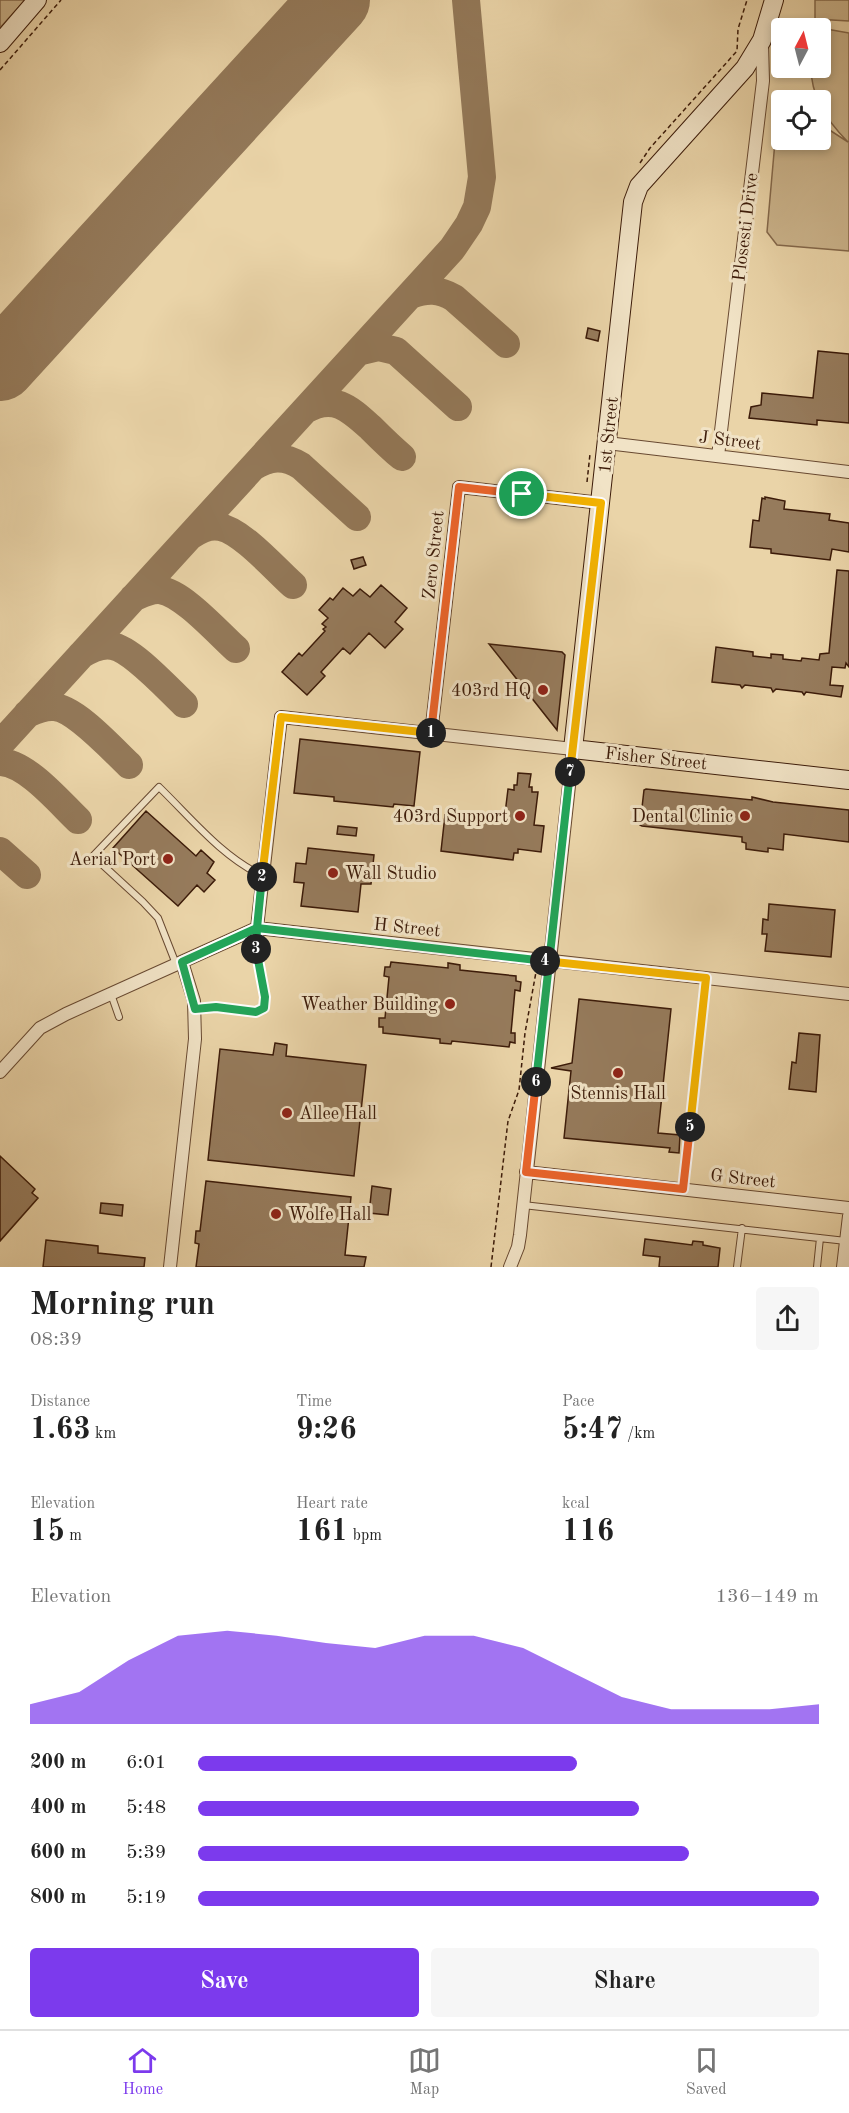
<!DOCTYPE html>
<meta charset="utf-8">
<style>
body{margin:0;font-family:"Old Standard TT",serif;background:#f6f6f6;color:#222;height:100vh;display:flex;flex-direction:column;font-size:22px;white-space:nowrap}
*{box-sizing:border-box;margin:0}
p{font-size:20px;color:#767676}
.icon{flex:none;width:33px;height:33px;fill:none;stroke:currentColor;stroke-width:2;stroke-linecap:round;stroke-linejoin:round}
.map{position:relative;height:1267px;overflow:hidden}
.panel{display:flex;flex-direction:column;background:#fff;flex:1}
.panel>*{flex:none}
.needle{width:39px;rotate:7deg}
.controls{position:absolute;left:771px;top:18px;display:grid;gap:12px}
.controls a{display:grid;place-items:center;width:60px;height:60px;border-radius:6px;background:#fff;box-shadow:0 3px 9px #0003;font-size:30px}
.pin{position:absolute;display:grid;place-items:center;width:51px;height:51px;color:#fff;margin:-26px;border:3px solid #fff;border-radius:50%;box-shadow:0 2px 6px #0007}
.km{position:absolute;width:30px;height:30px;margin:-15px;border-radius:50%;background:#222;color:#fff;font-size:16px;line-height:30px;text-align:center}
.round{display:grid;place-items:center;flex:none;width:63px;height:63px;border-radius:6px;background:#f6f6f6}
.summary{display:flex;align-items:center;justify-content:space-between;height:102px;padding:0 30px}
h1{font-size:33px;font-weight:600;line-height:45px}
.stats{display:grid;grid-template-columns:repeat(3,1fr);gap:9px;height:102px;padding:6px 30px}
.stats div{display:grid;align-content:center}
.stats b{font-size:30px;font-weight:600}
.stats small{font-size:16px;font-weight:400}
.stats p{font-size:16px}
.chart{height:168px;padding:12px 30px}
.chart p{display:flex;justify-content:space-between}
.chart svg{width:100%;height:108px;margin-top:6px;fill:#7c3aed;opacity:.7}
.action{display:flex;gap:12px;margin-top:auto;padding:12px 30px}
.action a{flex:1;height:69px;border-radius:6px;background:#7c3aed;color:#fff;font-size:24px;font-weight:600;line-height:69px;text-align:center}
.action a+a{background:#f6f6f6;color:#222}
ul{padding:0 30px;list-style:none;font-size:20px}
li{display:grid;grid-template-columns:96px 72px 1fr;align-items:center;height:45px}
li i{height:15px;border-radius:8px;background:#7c3aed}
.menu{display:flex;justify-content:space-around;align-items:center;height:84px;border-top:2px solid #e0e0e0;background:#fff;font-size:16px;color:#767676}
.menu a{display:grid;justify-items:center;gap:3px}
.menu .on{color:#7c3aed}
.map>svg:first-child{display:block}
.green{fill:#ccb58d;stroke:#84684b;stroke-width:1.5}
.lines{fill:none;stroke-linecap:round;stroke-linejoin:round}
.taxiway{stroke:#937858;stroke-width:28}
.runway{stroke:#937858;stroke-width:70}
.building{fill:#967b5c;stroke:#3c1b09;stroke-width:1.5}
.lane-casing{stroke:#684931;stroke-width:8}
.street-casing{stroke:#684931;stroke-width:14}
.secondary-casing{stroke:#3c1b09;stroke-width:20}
.path{stroke:#3c1b09;stroke-width:1.5;stroke-dasharray:4.5 3;stroke-linecap:butt}
.lane{stroke:#f1e3c6;stroke-width:6}
.street{stroke:#f1e3c6;stroke-width:12}
.secondary{stroke:#f1e3c6;stroke-width:18}
.split-1-casing{stroke:#fff;stroke-width:12}
.split-2-casing{stroke:#fff;stroke-width:12}
.split-3-casing{stroke:#fff;stroke-width:12}
.split-4-casing{stroke:#fff;stroke-width:12}
.split-5-casing{stroke:#fff;stroke-width:12}
.split-6-casing{stroke:#fff;stroke-width:12}
.split-7-casing{stroke:#fff;stroke-width:12}
.split-8-casing{stroke:#fff;stroke-width:12}
.split-1{stroke:#f0652b;stroke-width:8}
.split-2{stroke:#f5b400;stroke-width:8}
.split-3{stroke:#22a559;stroke-width:8}
.split-4{stroke:#22a559;stroke-width:8}
.split-5{stroke:#f5b400;stroke-width:8}
.split-6{stroke:#f0652b;stroke-width:8}
.split-7{stroke:#22a559;stroke-width:8}
.split-8{stroke:#f5b400;stroke-width:8}
.poi-dot{fill:#8f2418;stroke:#f1e3c6;stroke-width:2}
.labels{text-anchor:middle;stroke-width:6;stroke-linejoin:round;paint-order:stroke}
.street-label{font-size:18px;fill:#3c1b09;stroke:#f1e3c6}
.poi-label{font-size:18px;fill:#3c1b09;stroke:#f1e3c6;text-anchor:end}
</style>
<div class="map">
<svg width="849" height="1267" viewBox="0 0 849 1267">
<rect width="100%" height="100%" fill="#ead4a8"/>
<filter id="stains"><feTurbulence type="fractalNoise" baseFrequency=".00333" numOctaves="4"/><feColorMatrix values="0 0 0 0 .2 0 0 0 0 .09 0 0 0 0 .02 0 0 0 .5 -.17"/></filter>
<radialGradient id="worn" r=".72"><stop offset=".6" stop-color="#630" stop-opacity="0"/><stop offset="1" stop-color="#630" stop-opacity=".3"/></radialGradient>
<path class="green" d="M0 0H25L0 28Z
M815 0H849V21L815 19Z
M815 27 849 33V251L777 245 767 232 777 119 781 120 782 140H820L821 127 828 129 848 142C828 122 811 97 811 68H820V28H814Z"/>
<g class="lines">
<path class="taxiway" d="M411 295C427 289 439 289 454 298L506 344
M358 352 379 347 396 351 458 407
M305 410C334 393 350 409 371 428 381 438 391 448 402 457
M253 467C270 457 283 455 301 466L357 517
M190 536C199 530 208 525 220 527 242 531 276 570 293 585
M133 598C142 594 150 589 160 590 183 593 218 633 236 649
M81 655C91 649 101 644 112 646 132 649 168 689 184 704
M27 714C36 710 44 706 54 707 75 708 112 749 129 765
M0 744 452 249 469 224 477 207 482 177 466 0
M0 762C27 763 59 802 78 820
M0 851 27 875"/>
<path class="runway" d="M0 366 335 0"/>
</g>
<path class="building" d="M588 328 600 331 598 341 586 338Z
M818 351 849 354V423L817 420V425L749 418 751 407 761 405 762 393 813 398Z
M765 497 785 501 784 509 830 514 829 520 849 523V552L832 549 830 560 771 553V549L750 547 753 520 759 521 762 498 765 499Z
M363 557 366 565 354 569 351 560Z
M837 570 849 571V667L846 663 845 668 832 667 830 685 843 686 841 697 806 692 804 695 802 692 776 689 773 692 771 688 745 685 742 688 740 685 712 682 716 647 753 652V656L771 658V654L783 655V659L801 661 802 658 819 660 820 654 829 653Z
M381 585 407 608 395 622 403 629 385 648 369 633 350 654 343 648 321 672 325 676 307 695 282 672 299 653 302 656 325 631 323 629 326 627 322 624 328 618 319 610 330 598 333 600 343 588 353 596 360 589 370 597Z
M489 644 562 652 565 655 557 730Z
M300 739 420 752 414 806 394 804 393 807 334 801V797L294 793Z
M518 773 531 774 529 787H532V792H538L534 825 544 826 541 852 518 849V853H514L513 860 441 851 445 815 504 822 508 789 514 790V785H517Z
M646 789 752 800V797L773 802 849 810V842L784 834 783 850 768 848V852L746 849V843L742 842V837L642 826 640 825 644 790Z
M146 811 196 856 201 850 214 862 207 873 215 880 204 892 197 885 178 906 113 848Z
M338 826 357 828 356 836 337 834Z
M308 848 374 855 371 884H361L358 912 301 906 304 883 294 882 296 863 306 864Z
M769 904 835 910 831 957 765 951 767 934H762L763 919 768 920Z
M391 962 448 968V963L460 965V970L516 976V981L521 982 520 991 515 990 511 1033H515V1043L510 1042 509 1047 452 1041 451 1044 440 1043V1039L383 1033V1027H379V1018H385L389 977 384 976 385 967H390Z
M579 999 671 1009 658 1133 680 1135 679 1153 669 1152 670 1148 564 1138 571 1071 551 1068 572 1063Z
M799 1033 820 1035 816 1092 789 1089 792 1062 796 1063Z
M275 1043 287 1045 286 1056 366 1065 354 1176 208 1160 220 1049 273 1055Z
M0 1156 35 1189 32 1193 38 1198 0 1241Z
M206 1181 351 1197 345 1255 366 1257 364 1267H196L199 1244 195 1243 196 1231H200Z
M372 1186 391 1189 388 1215 369 1213Z
M101 1203 123 1205 122 1216 100 1213Z
M645 1239 692 1245 693 1241 703 1242V1245L720 1248 718 1267H659L660 1257 643 1255Z
M46 1240 98 1246V1253L145 1258 144 1267H43Z"/>
<g class="lines">
<defs>
<path id="lane" d="M176 964 158 918 143 902 93 856 159 787C191 818 222 857 263 876
M111 994 119 1017
M195 1009 216 1007 256 1012 263 1008C267 982 255 956 257 929
M683 1189 706 978
M523 1205 846 1241
M737 1267 742 1228
M817 1267 820 1238"/>
<path id="street" d="M607 443 849 472
M718 456 763 81 762 43
M431 734 459 487 601 503
M257 928 281 717 573 749 520 1235 518 1247 510 1267
M0 1072 40 1028 66 1014 257 928 849 994
M526 1172 849 1208
M170 1267 195 1039 194 1001 182 962
M843 1267 849 1216"/>
<path id="secondary" d="M774 0 762 40 745 68 639 186 633 202 573 749 849 780
M0 43 37 0"/>
</defs>
<use href="#lane" class="lane-casing"/>
<use href="#street" class="street-casing"/>
<use href="#secondary" class="secondary-casing"/>
<path class="path" d="M0 70 61 0
M640 163 650 148 737 51 738 29 747 0
M587 482 590 454
M491 1267 508 1121 519 1090 525 1033 536 972"/>
<use href="#lane" class="lane"/>
<use href="#street" class="street"/>
<use href="#secondary" class="secondary"/>
</g>
<g class="lines">
<defs>
<path id="split-1" d="M431 733 459 487 522 494"/>
<path id="split-2" d="M262 877 281 717 431 733"/>
<path id="split-3" d="M256 949 265 997 264 1008 256 1012 216 1007 195 1009 182 962 257 928 262 877"/>
<path id="split-4" d="M256 949 257 928 545 961"/>
<path id="split-5" d="M545 961 706 978 690 1127"/>
<path id="split-6" d="M536 1082 526 1172 683 1189 690 1127"/>
<path id="split-7" d="M536 1082 570 772"/>
<path id="split-8" d="M522 494 601 503 570 772"/>
</defs>
<use href="#split-1" class="split-1-casing"/>
<use href="#split-2" class="split-2-casing"/>
<use href="#split-3" class="split-3-casing"/>
<use href="#split-4" class="split-4-casing"/>
<use href="#split-5" class="split-5-casing"/>
<use href="#split-6" class="split-6-casing"/>
<use href="#split-7" class="split-7-casing"/>
<use href="#split-8" class="split-8-casing"/>
<use href="#split-1" class="split-1"/>
<use href="#split-2" class="split-2"/>
<use href="#split-3" class="split-3"/>
<use href="#split-4" class="split-4"/>
<use href="#split-5" class="split-5"/>
<use href="#split-6" class="split-6"/>
<use href="#split-7" class="split-7"/>
<use href="#split-8" class="split-8"/>
</g>
<g class="poi-dot">
<circle cx="543" cy="690" r="6"/>
<circle cx="520" cy="816" r="6"/>
<circle cx="745" cy="816" r="6"/>
<circle cx="168" cy="859" r="6"/>
<circle cx="333" cy="873" r="6"/>
<circle cx="450" cy="1004" r="6"/>
<circle cx="618" cy="1073" r="6"/>
<circle cx="287" cy="1113" r="6"/>
<circle cx="276" cy="1214" r="6"/>
</g>
<g class="labels">
<g class="street-label">
<text transform="translate(745 227) rotate(-83)" y="6">Plosesti Drive</text>
<text transform="translate(608 435) rotate(-84)" y="6">1st Street</text>
<text transform="translate(730 440) rotate(7)" y="6">J Street</text>
<text transform="translate(433 555) rotate(-84)" y="6">Zero Street</text>
<text transform="translate(656 758) rotate(6)" y="6">Fisher Street</text>
<text transform="translate(407 927) rotate(6)" y="6">H Street</text>
<text transform="translate(743 1178) rotate(6)" y="6">G Street</text>
</g>
<g class="poi-label">
<text x="531" y="696">403rd HQ</text>
<text x="508" y="822">403rd Support</text>
<text x="733" y="822">Dental Clinic</text>
<text x="156" y="865">Aerial Port</text>
<text x="345" y="879" text-anchor="start">Wall Studio</text>
<text x="438" y="1010">Weather Building</text>
<text x="618" y="1099" text-anchor="middle">Stennis Hall</text>
<text x="299" y="1119" text-anchor="start">Allee Hall</text>
<text x="288" y="1220" text-anchor="start">Wolfe Hall</text>
</g>
</g>
<rect width="100%" height="100%" filter="url(#stains)"/>
<rect width="100%" height="100%" fill="url(#worn)"/>
</svg>
<div class="controls">
<a><svg class="needle" viewBox="-14 -14 28 28"><path d="M0-13l5 13h-10z" fill="#e53935"/><path d="M0 13l5-13h-10z" fill="#767676"/></svg></a>
<a><svg class="icon" aria-label="locate" viewBox="0 0 24 24"><circle cx="12" cy="12" r="6"/><path d="M12 2v4M12 18v4M2 12h4M18 12h4"/></svg></a>
</div>
<div class="pin" style="left:522px;top:494px;background:#1e9e55"><svg class="icon" aria-label="arrive" viewBox="0 0 24 24"><path d="M6 21V4h12l-3 4 3 4H6"/></svg></div>
<b class="km" style="left:431px;top:733px">1</b>
<b class="km" style="left:262px;top:877px">2</b>
<b class="km" style="left:256px;top:949px">3</b>
<b class="km" style="left:545px;top:961px">4</b>
<b class="km" style="left:690px;top:1127px">5</b>
<b class="km" style="left:536px;top:1082px">6</b>
<b class="km" style="left:570px;top:772px">7</b>
</div>
<section class="panel">
<div class="summary"><div><h1>Morning run</h1><p>08:39</p></div><a class="round"><svg class="icon" aria-label="share" viewBox="0 0 24 24"><path d="M12 15V3M7 8l5-5 5 5M5 13v7h14v-7"/></svg></a></div>
<div class="stats">
<div><p>Distance</p><b>1.63<small> km</small></b></div>
<div><p>Time</p><b>9:26</b></div>
<div><p>Pace</p><b>5:47<small> /km</small></b></div>
</div>
<div class="stats">
<div><p>Elevation</p><b>15<small> m</small></b></div>
<div><p>Heart rate</p><b>161<small> bpm</small></b></div>
<div><p>kcal</p><b>116</b></div>
</div>
<div class="chart"><p><span>Elevation</span>136–149 m</p>
<svg viewBox="0 0 160 44" preserveAspectRatio="none"><path d="M0 44V36L10 31L20 18L30 8L40 6L50 8L60 11L70 13L80 8L90 8L100 13L110 23L120 33L130 38L140 38L150 38L160 36V44z"/></svg>
</div>
<ul>
<li><b>200 m</b>6:01<i style="width:61%"></i></li>
<li><b>400 m</b>5:48<i style="width:71%"></i></li>
<li><b>600 m</b>5:39<i style="width:79%"></i></li>
<li><b>800 m</b>5:19<i style="width:100%"></i></li>
</ul>
<div class="action"><a>Save</a><a>Share</a></div>
</section>
<nav class="menu">
<a class="on"><svg class="icon" aria-label="home" viewBox="0 0 24 24"><path d="M3 11l9-7 9 7M6 9v11h12V9"/></svg>Home</a>
<a><svg class="icon" aria-label="map" viewBox="0 0 24 24"><path d="M3 6l6-2 6 2 6-2v14l-6 2-6-2-6 2zM9 4v14M15 6v14"/></svg>Map</a>
<a><svg class="icon" aria-label="saved" viewBox="0 0 24 24"><path d="M7 4h10v16l-5-4-5 4z"/></svg>Saved</a>
</nav>
